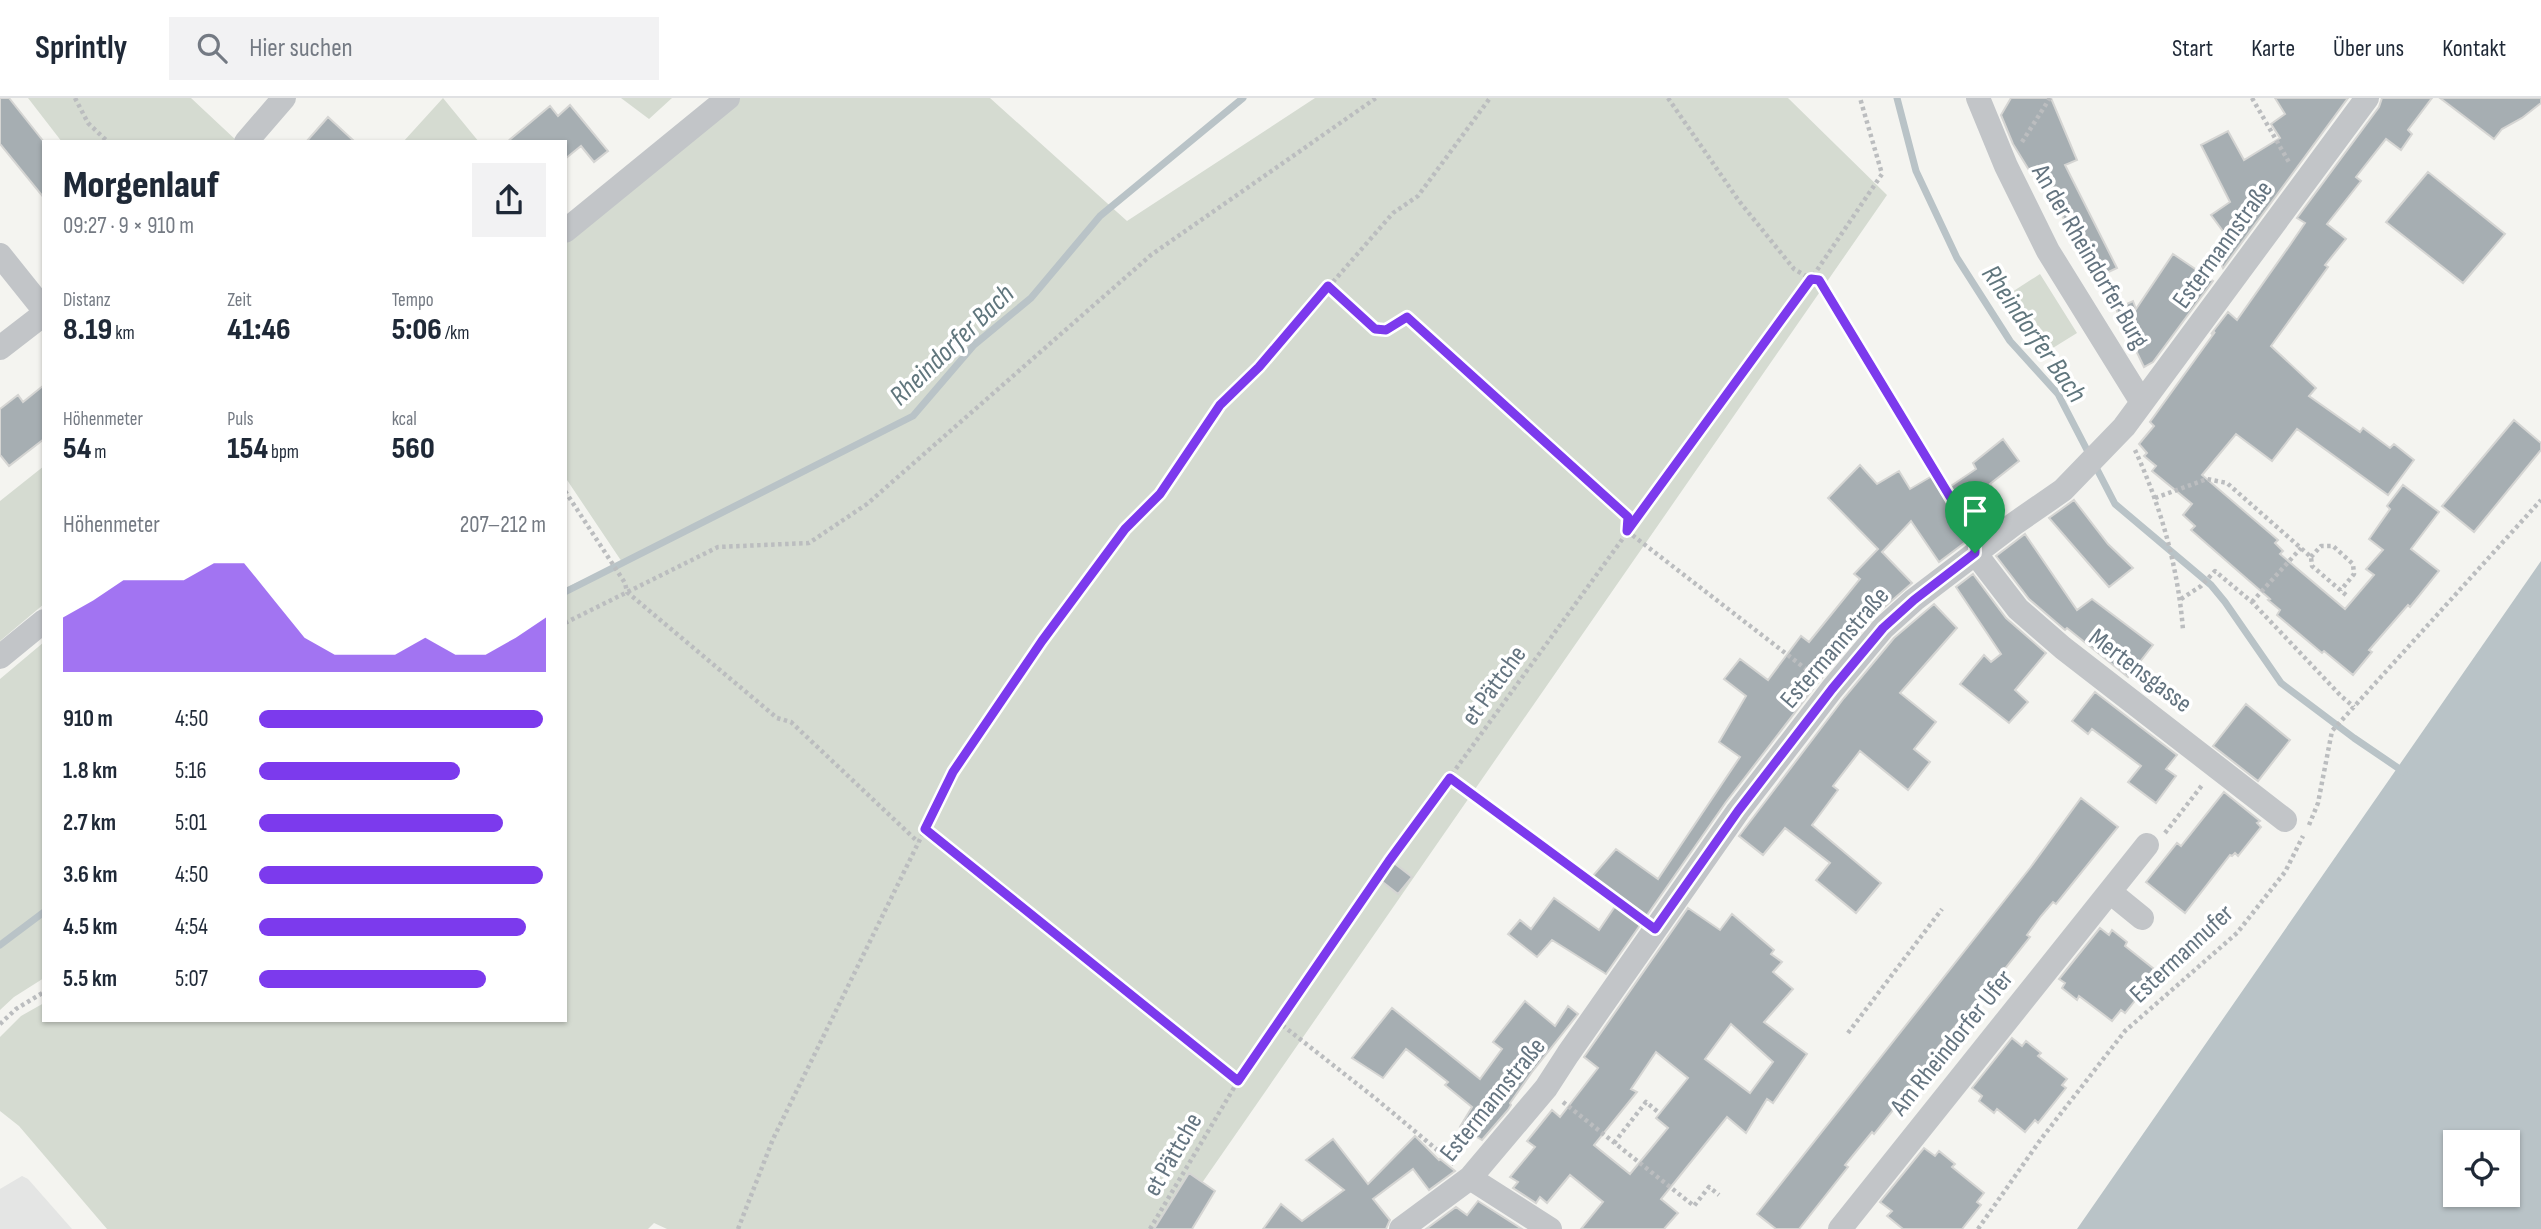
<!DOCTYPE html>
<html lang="de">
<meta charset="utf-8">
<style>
body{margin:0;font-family:"Sofia Sans Condensed",sans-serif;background:#f2f2f3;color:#1f2937;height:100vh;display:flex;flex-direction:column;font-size:26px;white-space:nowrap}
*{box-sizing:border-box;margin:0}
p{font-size:23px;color:#747a83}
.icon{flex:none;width:38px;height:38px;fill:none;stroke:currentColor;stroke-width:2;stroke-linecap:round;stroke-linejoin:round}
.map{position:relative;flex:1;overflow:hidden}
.details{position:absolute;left:42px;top:42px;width:525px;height:882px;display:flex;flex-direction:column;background:#fff;border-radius:0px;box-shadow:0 2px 5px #0004}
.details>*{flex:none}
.buttons{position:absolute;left:2443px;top:1032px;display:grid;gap:14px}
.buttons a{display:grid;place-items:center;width:77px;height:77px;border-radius:0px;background:#fff;box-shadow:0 2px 5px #0004;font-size:35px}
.pin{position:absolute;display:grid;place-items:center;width:60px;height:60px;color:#fff;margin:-72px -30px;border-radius:50% 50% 50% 0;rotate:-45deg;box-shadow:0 0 7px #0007}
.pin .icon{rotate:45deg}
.round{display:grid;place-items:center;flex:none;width:74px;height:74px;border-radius:0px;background:#f2f2f3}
.summary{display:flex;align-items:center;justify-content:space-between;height:119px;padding:0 21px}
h1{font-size:38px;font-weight:800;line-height:52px}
.stats{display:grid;grid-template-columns:repeat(3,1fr);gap:10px;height:119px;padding:7px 21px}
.stats div{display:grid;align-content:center}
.stats b{font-size:30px;font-weight:800}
.stats small{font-size:19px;font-weight:400}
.stats p{font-size:19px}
.chart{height:196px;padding:14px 21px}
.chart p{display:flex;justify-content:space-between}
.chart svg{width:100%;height:126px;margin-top:7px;fill:#7c3aed;opacity:.7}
ul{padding:0 21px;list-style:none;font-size:23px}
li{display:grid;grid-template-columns:112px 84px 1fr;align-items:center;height:52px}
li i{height:18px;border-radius:9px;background:#7c3aed}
header{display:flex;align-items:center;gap:42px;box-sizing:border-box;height:98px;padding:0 35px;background:#fff;border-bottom:2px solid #e0e1e3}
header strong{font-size:33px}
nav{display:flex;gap:38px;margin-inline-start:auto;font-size:24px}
.search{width:490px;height:63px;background:#f2f2f3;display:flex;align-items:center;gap:18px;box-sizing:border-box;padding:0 24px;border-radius:0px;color:#747a83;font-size:26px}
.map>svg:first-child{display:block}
.built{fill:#e4e5e4}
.green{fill:#d5dbd1}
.water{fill:#b9c3c7;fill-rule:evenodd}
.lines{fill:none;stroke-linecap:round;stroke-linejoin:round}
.stream{stroke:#b9c3c7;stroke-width:7}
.building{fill:#a6aeb2;stroke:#d5d5d3;stroke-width:2;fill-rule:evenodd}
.path{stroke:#bbbdbf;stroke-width:4.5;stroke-dasharray:3.5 3.5;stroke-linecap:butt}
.minor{stroke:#c2c5c8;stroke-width:24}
.route-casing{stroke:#fff;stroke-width:14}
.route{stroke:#7c3aed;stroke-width:9}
.labels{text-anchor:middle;stroke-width:7;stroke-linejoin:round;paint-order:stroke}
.street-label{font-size:26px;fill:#647480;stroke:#fff}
.water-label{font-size:28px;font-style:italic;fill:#60767d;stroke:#fff}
</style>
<header>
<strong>Sprintly</strong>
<div class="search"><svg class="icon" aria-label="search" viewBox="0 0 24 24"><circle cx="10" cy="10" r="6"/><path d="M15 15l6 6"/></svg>Hier suchen</div>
<nav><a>Start</a><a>Karte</a><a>Über uns</a><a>Kontakt</a></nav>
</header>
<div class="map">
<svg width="2541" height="1131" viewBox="0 0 2541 1131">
<rect width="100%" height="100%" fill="#f4f4f0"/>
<path class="built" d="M22 1078 28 1081 72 1131H0V1091Z"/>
<path class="green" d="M28 0H191L238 44H62Z
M443 0 479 44H403Z
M621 0H672L649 21Z
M733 0H990L1127 123 1315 0H1788L1887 97 1170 1131H667L654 1125 648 1131H107L19 1028 0 1013V939L21 918 44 905V922H565V490L622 464 565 379V142Z
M2040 176 2077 235 2048 253 2012 194Z
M44 368V506L0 543V403Z
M44 544V880L14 899 0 912V581Z"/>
<path class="water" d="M2541 463V1131H2077ZM2455 1045H2508V1097H2455Z"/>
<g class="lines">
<path class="stream" d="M1897 0 1916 73 1957 160 2010 243 2058 296 2115 406 2211 487 2225 504 2281 585 2354 640 2404 674
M565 494 913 318 974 247 1031 200 1100 118 1243 0
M0 847 44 814"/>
</g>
<path class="building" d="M0 0H9L44 44V100L0 46Z
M2011 0H2051L2077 62 2065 67 2117 170 2098 179 2089 161 2085 163 2037 68 2029 72 2013 46 2001 17Z
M2275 0H2348L2223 170 2213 150 2228 140 2211 117 2230 104 2201 47 2228 33 2244 62 2280 40 2271 26 2285 16Z
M2382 0H2432L2408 32 2412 36 2401 52 2386 41 2356 79 2361 83 2327 126 2346 141 2325 167 2328 169 2271 248 2316 290 2309 298 2360 334 2363 330 2390 350 2394 346 2414 362 2388 397 2297 331 2272 363 2236 336 2202 377 2278 442 2275 445 2283 453 2280 456 2345 511 2374 477 2366 471 2383 452 2369 441 2390 411 2387 408 2403 387 2439 414 2411 451 2439 473 2410 509 2408 507 2369 552 2372 554 2353 577 2324 553 2322 555 2277 517 2280 512 2268 502 2270 501 2191 432 2195 428 2183 417 2192 406 2152 373 2156 368 2144 358 2147 355 2139 346 2154 328 2150 324 2215 234 2211 236 2228 214 2237 222 2290 147 2305 125 2297 120 2379 9Z
M2440 0H2541V5L2522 20 2502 31 2494 41Z
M570 7 608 53 594 64 581 48 565 61V44H507L550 8 558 18Z
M328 19 355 44H306Z
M2428 74 2505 136 2463 185 2386 124Z
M2173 156 2213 183 2153 264 2144 269 2116 211 2133 203 2136 211Z
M44 287V341L9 368 0 357V311L18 297 23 304Z
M2514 322 2541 345V352L2474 434 2442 408Z
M2003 341 2019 363 1990 386 1999 399 1961 425 1971 440 1939 464 1911 423 1882 454 1912 485 1872 520 1820 582 1726 704 1606 876 1552 842 1537 859 1508 836 1520 822 1531 831 1554 800 1599 832 1620 801 1591 780 1616 751 1658 781 1740 659 1719 644 1746 598 1724 581 1740 561 1768 582 1801 538 1809 544 1860 481 1854 476 1878 451 1828 400 1860 367 1877 386 1899 373 1910 391 1932 378 1942 394 1976 371 1973 365Z
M2074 402 2108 446 2133 470 2109 489 2049 420Z
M2025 436 2077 512 2092 501 2153 547 2128 579 2067 530 2065 532 2029 501 1996 458Z
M1973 476 2006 520 2046 555 2015 592 2028 604 2009 625 1960 586 1984 557 1991 564 2001 556 1956 489Z
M1934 506 1957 530 1900 595 1936 624 1914 651 1930 664 1908 692 1860 653 1833 688 1838 692 1812 727 1881 785 1856 815 1816 782 1830 765 1785 730 1763 757 1739 738 1844 600 1894 540Z
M2095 594 2177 657 2166 671 2176 678 2156 705 2128 684 2141 668 2092 631 2088 636 2072 623Z
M2246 606 2290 642 2258 683 2213 648Z
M2224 694 2260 723 2257 725 2261 729 2238 758 2235 755 2232 758 2230 757 2185 815 2146 784 2177 745 2181 748Z
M2081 700 2118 729 2056 806 2053 804 2041 818 2027 837 2030 839 1965 921 1963 919 1936 952 1939 954 1874 1036 1872 1034 1845 1067 1848 1069 1799 1131H1776L1757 1116 2030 770Z
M1394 765 1412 779 1398 796 1380 782Z
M1688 810 1720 832 1732 816 1774 852 1771 856 1782 864 1773 874 1793 891 1764 924 1807 956 1773 1005 1767 1001 1746 1035 1727 1019 1661 1101 1678 1115 1664 1131H1581L1603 1104 1570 1077 1547 1105 1540 1099 1536 1105 1513 1090 1518 1084 1510 1079 1535 1049 1527 1043 1552 1012 1560 1019 1598 970 1584 959ZM1731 926 1773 964 1750 995 1705 961ZM1656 954 1688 980 1656 1020 1668 1030 1630 1076 1594 1047 1637 994 1631 991Z
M2100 830 2109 837 2112 832 2127 844 2125 848 2154 871 2149 877 2153 880 2125 915 2121 912 2112 923 2079 898 2077 902 2062 890 2065 885 2059 881Z
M1525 903 1555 928 1568 908 1578 916 1532 974 1510 1005 1511 1007 1508 1012 1482 1042 1460 1029 1472 1009 1445 987 1448 984 1406 951 1383 980 1352 960 1392 910 1480 981 1502 951 1493 944Z
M2012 940 2022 948 2026 943 2041 955 2038 958 2067 981 2062 987 2066 990 2038 1025 2035 1022 2025 1034 1997 1011 1994 1015 1979 1003 1982 998 1972 990Z
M1415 1038 1439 1062 1440 1061 1455 1073 1429 1092 1413 1071 1373 1101 1390 1122 1386 1131H1263L1281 1106 1302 1123 1344 1092 1306 1062 1333 1041 1368 1086Z
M1924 1050 1935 1058 1939 1053 1955 1066 1952 1069 1984 1095 1977 1104 1981 1107 1962 1131H1903L1887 1118 1892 1113 1880 1104Z
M1189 1075 1215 1093 1192 1131H1154Z
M1478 1103 1522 1131H1426L1456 1109 1467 1117Z"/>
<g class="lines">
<path class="path" d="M75 0 88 25 108 44
M1668 0 1739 103 1794 171 1811 181 1819 182 1969 431
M2252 0 2290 66
M2022 44 2050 0
M1328 188 1375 231 1386 232 1407 218 1628 419 1627 433
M2135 352C2161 409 2178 469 2183 532
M565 393 625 485 627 494 777 620 791 624 918 744
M2155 400 2207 381 2227 385 2311 459 2312 468 2346 497
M1627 433 1815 578
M2311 459 2321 448H2333L2353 466 2354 476 2341 492
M2181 501 2201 488 2215 473 2252 504 2341 598 2354 609
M2252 504 2301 450
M565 525 718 449 809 445 867 406 1151 157 1376 0
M1450 680 1638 818
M2309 727 2318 705 2332 633 2541 402
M925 731 1238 983
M2165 735 2203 686
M1277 923 1375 1000 1454 1066
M0 926 16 911 44 894
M1848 935 1942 811
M1563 1004 1694 1108 1709 1089 1719 1097
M1614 1045 1646 1004 1658 1014
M738 1131 773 1041 953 674 1042 543 1125 431 1160 395 1220 307 1259 269 1393 115 1418 98 1490 0
M1150 1131 1238 983 1389 763 1811 181 1882 76 1860 0
M1978 1131 2041 1041 2125 933 2237 835 2285 774 2303 738"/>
<path class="minor" d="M1978 0 2006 68 2048 153 2141 303
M246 44 284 0
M565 133 728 0
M0 157 44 212
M0 250 44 216
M1975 455 2018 511 2063 550 2285 722
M0 559 44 523
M2110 794 2142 820
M1470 1080 1550 1131
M1401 1131 1470 1080 1546 990 1568 956 1738 713 1832 591 1883 530 1914 502 2014 426 2063 392 2124 329 2367 0
M1840 1131 2147 747"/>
</g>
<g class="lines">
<defs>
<path id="route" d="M1811 181 1819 182 1975 440V455L1914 502 1883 530 1832 591 1738 713 1655 831 1450 680 1389 763 1238 983 925 731 953 674 1042 543 1125 431 1160 396 1220 307 1259 269 1328 188 1375 231 1386 232 1407 219 1628 419 1627 433Z"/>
</defs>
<use href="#route" class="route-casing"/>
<use href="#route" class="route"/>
</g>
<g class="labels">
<g class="street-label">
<text transform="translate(2222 146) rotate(-54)" y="9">Estermannstraße</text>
<text transform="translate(2091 158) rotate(60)" y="9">An der Rheindorfer Burg</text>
<text transform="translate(1834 549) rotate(-49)" y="9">Estermannstraße</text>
<text transform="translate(2141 572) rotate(37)" y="9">Mertensgasse</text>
<text transform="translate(1493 587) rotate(-54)" y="9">et Pättche</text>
<text transform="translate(2181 855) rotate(-43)" y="9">Estermannufer</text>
<text transform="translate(1951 944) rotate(-51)" y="9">Am Rheindorfer Ufer</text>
<text transform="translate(1492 1001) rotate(-51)" y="9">Estermannstraße</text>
<text transform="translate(1172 1056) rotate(-60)" y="9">et Pättche</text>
</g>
<g class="water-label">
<text transform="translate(2035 235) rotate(55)" y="10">Rheindorfer Bach</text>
<text transform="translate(951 246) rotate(-44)" y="10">Rheindorfer Bach</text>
</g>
</g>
</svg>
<div class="buttons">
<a><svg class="icon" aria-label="locate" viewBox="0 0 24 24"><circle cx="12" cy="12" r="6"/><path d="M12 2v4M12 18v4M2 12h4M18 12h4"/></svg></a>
</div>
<div class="pin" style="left:1975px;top:455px;background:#1e9e55"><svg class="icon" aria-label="arrive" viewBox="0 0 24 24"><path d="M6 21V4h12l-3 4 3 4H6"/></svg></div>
<section class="details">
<div class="summary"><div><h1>Morgenlauf</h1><p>09:27 · 9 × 910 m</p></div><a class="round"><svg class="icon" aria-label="share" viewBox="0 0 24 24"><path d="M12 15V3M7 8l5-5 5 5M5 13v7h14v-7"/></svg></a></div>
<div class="stats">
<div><p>Distanz</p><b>8.19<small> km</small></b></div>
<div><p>Zeit</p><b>41:46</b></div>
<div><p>Tempo</p><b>5:06<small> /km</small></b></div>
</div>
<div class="stats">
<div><p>Höhenmeter</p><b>54<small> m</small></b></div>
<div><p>Puls</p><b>154<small> bpm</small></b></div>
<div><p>kcal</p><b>560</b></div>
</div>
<div class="chart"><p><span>Höhenmeter</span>207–212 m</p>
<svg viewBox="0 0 160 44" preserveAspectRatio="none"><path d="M0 44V25L10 19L20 12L30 12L40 12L50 6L60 6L70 19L80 32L90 38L100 38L110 38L120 32L130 38L140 38L150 32L160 25V44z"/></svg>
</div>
<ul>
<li><b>910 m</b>4:50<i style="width:99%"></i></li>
<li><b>1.8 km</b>5:16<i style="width:70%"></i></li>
<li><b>2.7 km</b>5:01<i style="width:85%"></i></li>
<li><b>3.6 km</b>4:50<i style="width:99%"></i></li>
<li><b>4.5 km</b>4:54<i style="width:93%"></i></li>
<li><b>5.5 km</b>5:07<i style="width:79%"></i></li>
</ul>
</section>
</div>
